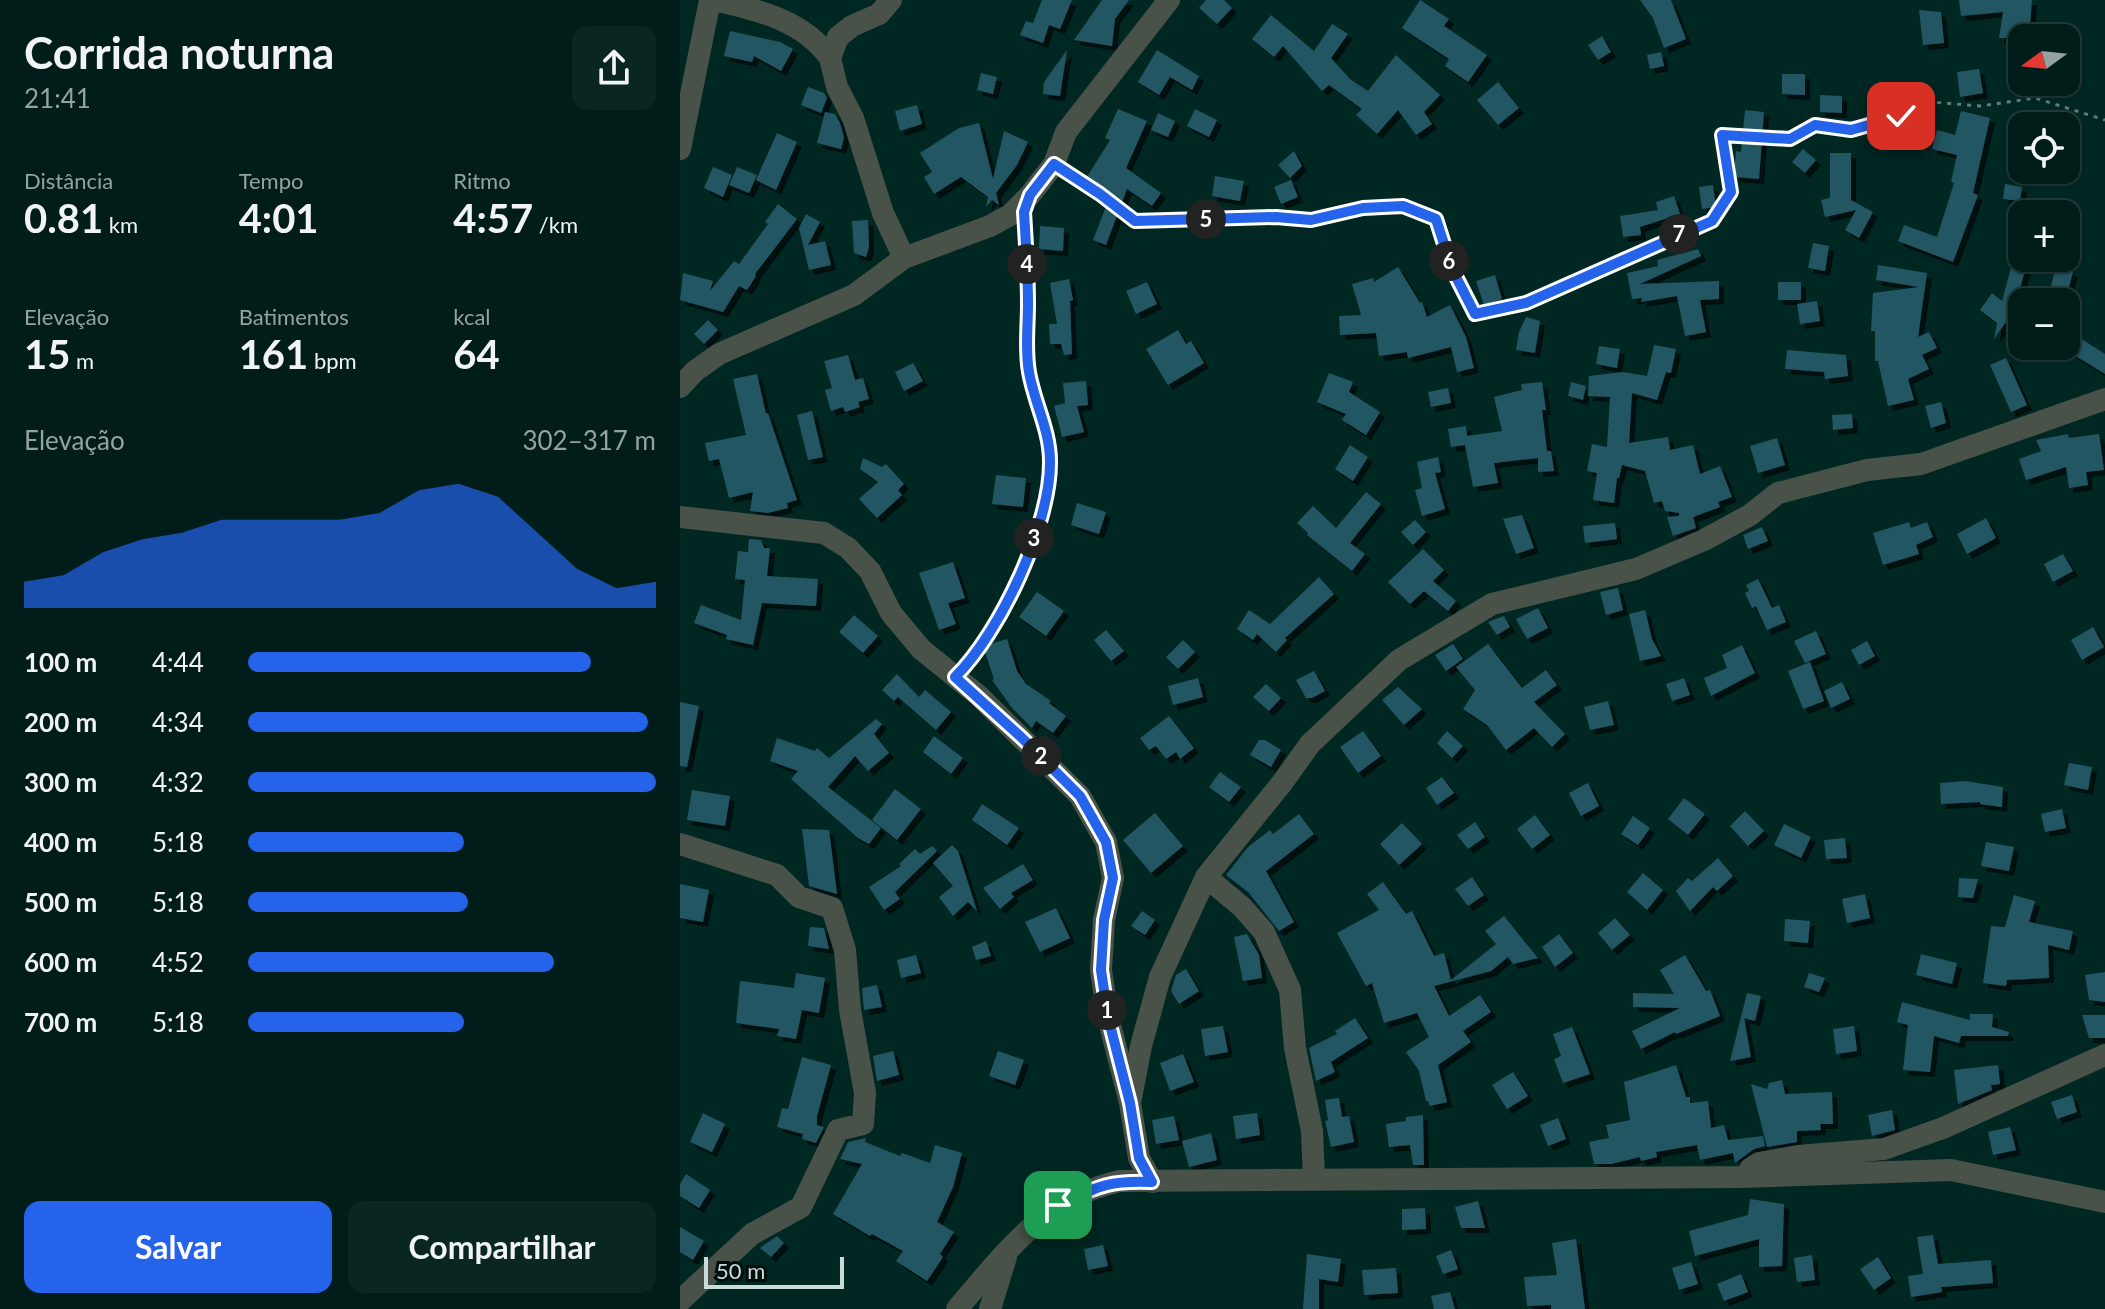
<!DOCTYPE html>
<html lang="pt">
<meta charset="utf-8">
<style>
body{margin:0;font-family:Lato,sans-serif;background:#0a2623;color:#f1f3f6;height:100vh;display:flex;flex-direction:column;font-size:30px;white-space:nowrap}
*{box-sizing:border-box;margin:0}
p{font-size:26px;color:#95a2a2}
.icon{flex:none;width:44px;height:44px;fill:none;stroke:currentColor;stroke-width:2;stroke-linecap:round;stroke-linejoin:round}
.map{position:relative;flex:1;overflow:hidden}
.details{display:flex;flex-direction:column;background:#001d1a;width:680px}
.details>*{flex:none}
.needle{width:52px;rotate:255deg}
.controls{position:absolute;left:1328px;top:24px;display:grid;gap:16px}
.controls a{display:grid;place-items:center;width:72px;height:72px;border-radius:16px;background:#001d1a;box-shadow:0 2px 6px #0004,0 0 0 2px #223b39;font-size:40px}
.scale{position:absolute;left:24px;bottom:20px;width:140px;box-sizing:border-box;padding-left:8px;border:4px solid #c8dcd8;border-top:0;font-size:22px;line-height:28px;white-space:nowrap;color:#c8dcd8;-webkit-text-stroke:6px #010d0b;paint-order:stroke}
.pin{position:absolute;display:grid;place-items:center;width:68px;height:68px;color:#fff;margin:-34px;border-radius:16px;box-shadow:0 4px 12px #0006}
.km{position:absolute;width:40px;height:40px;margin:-20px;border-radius:50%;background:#222;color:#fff;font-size:22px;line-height:40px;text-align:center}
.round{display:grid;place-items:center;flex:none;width:84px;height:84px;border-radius:16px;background:#0a2623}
.headline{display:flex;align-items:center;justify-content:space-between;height:136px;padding:0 24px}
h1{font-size:44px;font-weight:700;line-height:60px}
.metrics{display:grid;grid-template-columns:repeat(3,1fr);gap:12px;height:136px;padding:8px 24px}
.metrics div{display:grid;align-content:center}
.metrics b{font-size:40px;font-weight:700}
.metrics small{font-size:22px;font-weight:400}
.metrics p{font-size:22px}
.chart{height:224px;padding:16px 24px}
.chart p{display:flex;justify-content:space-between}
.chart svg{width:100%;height:144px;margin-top:8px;fill:#2563eb;opacity:.7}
.primary-button{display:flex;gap:16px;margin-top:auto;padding:16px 24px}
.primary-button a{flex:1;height:92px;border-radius:16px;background:#2563eb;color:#fff;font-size:32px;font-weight:700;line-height:92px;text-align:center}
.primary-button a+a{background:#0a2623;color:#f1f3f6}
ul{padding:0 24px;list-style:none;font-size:26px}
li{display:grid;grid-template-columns:128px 96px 1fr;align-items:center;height:60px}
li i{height:20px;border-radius:10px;background:#2563eb}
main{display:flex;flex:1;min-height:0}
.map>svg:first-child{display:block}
.building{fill:#205663;filter:url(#shadow)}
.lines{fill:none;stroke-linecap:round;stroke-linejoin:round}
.path{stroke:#607e79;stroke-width:3;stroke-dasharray:4 6;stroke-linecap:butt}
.minor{stroke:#485249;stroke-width:22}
.route-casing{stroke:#fff;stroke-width:16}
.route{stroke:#2563eb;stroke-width:10}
</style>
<main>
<section class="details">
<div class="headline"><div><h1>Corrida noturna</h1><p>21:41</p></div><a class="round"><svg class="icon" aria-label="share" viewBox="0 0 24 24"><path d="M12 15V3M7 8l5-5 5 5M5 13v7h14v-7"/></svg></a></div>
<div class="metrics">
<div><p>Distância</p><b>0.81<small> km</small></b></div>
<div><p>Tempo</p><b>4:01</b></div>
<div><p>Ritmo</p><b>4:57<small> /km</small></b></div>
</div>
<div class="metrics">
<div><p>Elevação</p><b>15<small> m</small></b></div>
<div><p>Batimentos</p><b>161<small> bpm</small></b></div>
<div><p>kcal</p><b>64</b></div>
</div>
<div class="chart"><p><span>Elevação</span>302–317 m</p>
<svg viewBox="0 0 160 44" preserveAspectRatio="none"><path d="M0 44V36L10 34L20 27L30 23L40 21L50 17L60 17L70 17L80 17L90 15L100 8L110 6L120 10L130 21L140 32L150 38L160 36V44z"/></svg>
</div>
<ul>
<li><b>100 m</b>4:44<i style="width:84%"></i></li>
<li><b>200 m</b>4:34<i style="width:98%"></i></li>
<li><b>300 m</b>4:32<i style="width:100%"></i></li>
<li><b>400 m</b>5:18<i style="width:53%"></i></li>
<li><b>500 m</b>5:18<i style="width:54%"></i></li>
<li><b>600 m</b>4:52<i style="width:75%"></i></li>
<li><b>700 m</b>5:18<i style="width:53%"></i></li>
</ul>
<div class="primary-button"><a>Salvar</a><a>Compartilhar</a></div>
</section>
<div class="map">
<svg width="1425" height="1309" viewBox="0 0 1425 1309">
<defs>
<filter id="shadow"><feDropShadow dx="5" dy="5" stdDeviation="0" flood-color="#0009"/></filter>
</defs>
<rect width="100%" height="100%" fill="#002722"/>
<path class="building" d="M362 0H392L380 29 369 25 363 43 340 35 346 21 353 23Z
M422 0H449L435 19 432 46 394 40Z
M526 0H544L552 8 537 24 519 8Z
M740 0 769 19 764 26 807 55 788 82 765 66 769 59 722 28Z
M960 0H991L1006 39 984 48 973 18Z
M1279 0H1352L1349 38H1319L1323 12 1281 16Z
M1239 10 1261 12 1264 43 1243 45Z
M591 15 634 51 652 24 668 34 651 58 670 79 688 91 716 55 760 95 744 112 752 124 736 135 718 110 697 134 676 115 682 109 649 85 642 91 603 46 594 57 572 39Z
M50 31 100 42 113 49 101 71 74 56 72 62 44 56Z
M922 36 931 52 918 60 908 45Z
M387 50 380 96 363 94 364 82Z
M477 50 519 76 512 90 490 77 479 95 458 82Z
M981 52 984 66 970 69 967 55Z
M1299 69 1303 93 1280 97 1277 72Z
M301 73 317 77 313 94 297 90Z
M1102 74H1125V95L1102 94Z
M818 82 839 108 818 125 797 100Z
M128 87 144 93 147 98 141 113 121 105Z
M1140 95 1162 96V113L1140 112Z
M237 105 242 124 220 131 215 111Z
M438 109 467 121 446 168 481 193 472 206 447 189 426 245 413 240 430 196 405 180 430 140 425 138Z
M515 109 537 120 529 137 507 126Z
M1065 110 1084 112 1079 179 1054 177 1056 151 1061 152Z
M1281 111 1310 118 1293 193 1298 195 1273 262 1218 241 1224 225 1257 237 1274 183 1271 182 1277 155 1252 149 1257 130 1275 135Z
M145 112 155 114 160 123 164 138 161 149 137 143Z
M478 113 495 121 488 137 471 130Z
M299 123 313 179 324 131 348 142 337 165 316 193 319 205 312 200 306 207 308 197 281 177 254 194 244 177 252 172 240 153 279 128Z
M97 133 117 142 96 190 76 180Z
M1123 149 1136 160 1125 173 1112 162Z
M614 151 622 166 610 178 598 165Z
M1150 153H1171V200L1193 212 1179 238 1165 230 1176 210 1145 217 1141 200 1150 198Z
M33 167 52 175 43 197 24 188Z
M57 167 77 175 69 193 49 185Z
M535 176 564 181 560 201 532 196Z
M611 180 618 197 601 204 594 187Z
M1325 184 1342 187 1340 201 1323 199Z
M1033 185 1036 207 1022 209 1019 187Z
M994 196 1000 214 960 227 961 235 943 237 940 216 978 210 976 202Z
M98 204 117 219 75 274 76 276 67 290 59 286 43 312 0 300 3 273 33 281 30 291 54 261 59 264 88 224 85 222Z
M126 214 140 222 128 245 145 241 151 265 129 270 119 228Z
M188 220 189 247 186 257 174 253 172 221Z
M360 226 384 228 383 251 359 249Z
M1133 243 1149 246 1145 271 1128 268Z
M1337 246 1342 248V258H1348L1335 309 1314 339 1317 323 1300 310 1312 293 1322 301Z
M1018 249 1021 256 960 284 1039 281V299L1020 300 1026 332 1005 336 997 296 961 302 962 298 952 299 947 273 978 266 977 260Z
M1198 265 1247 273 1238 337 1249 332 1257 348 1242 355 1249 369 1228 379 1234 400 1208 406 1198 361H1195V331H1191L1193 293 1239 287 1196 280Z
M1376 266 1393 272 1388 291 1371 286Z
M718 267 740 303 742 302 747 317 770 305 786 337 794 368 777 372 771 347 728 358 727 352 699 356 696 333 660 335 659 316 681 315 672 284 693 278 694 282Z
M815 275 822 299 804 305 796 281Z
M389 279 393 300 390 301 392 354 384 355 381 344H370L369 324H377L370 283Z
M467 282 477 304 456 314 446 291Z
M1098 282H1121V300H1098Z
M1137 301 1140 321 1120 324 1117 304Z
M846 317 860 321 855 353 836 350 839 332Z
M28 320 38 330 24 344 14 334Z
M1386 329 1425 354V374L1386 350Z
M498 330 506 344 511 341 524 363 488 385 466 349Z
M974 345 996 349 991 373 986 372 977 400 952 393 949 443 988 437 990 450 1013 445 1020 474 1040 466 1052 497 1038 502 1040 507 1013 517 1016 528 993 536 987 517 999 516V513L985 511 982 501 974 503 965 471 942 465 939 478H937L934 503 913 500 917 473 907 471 912 444 927 447 930 397 908 396 909 376 943 372 967 376Z
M919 346 940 349 937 368 916 364Z
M1107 350 1166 355 1168 376 1145 379 1144 372 1105 369Z
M168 355 175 380 183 378 189 399 178 402 180 407 165 412 163 407 151 411 145 390 152 388 144 361Z
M1326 358 1347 405 1331 412 1310 365Z
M233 363 243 381 224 391 215 372Z
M649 373 673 382 669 392 700 412 686 435 662 420 666 414 637 402Z
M77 374 86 414 88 413 117 500 107 503 108 508 88 513 70 511 73 492 49 498 39 459 29 461 25 443 66 435 53 379Z
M406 381 408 405 397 406 404 432 382 437 374 406 385 403 383 383Z
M862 382 866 410H862L867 451H871L874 471 858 472V458L814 463 818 483 793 487 785 445 771 447 768 429 786 426 787 436 822 431 814 397 842 390 841 384Z
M891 382 906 386 903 400 888 396Z
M768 388 771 403 751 407 748 392Z
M1261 402 1266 423 1251 428 1245 406Z
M132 411 143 457 128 460 117 415Z
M1172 414 1173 428 1153 430 1152 415Z
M1388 434 1389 438 1419 434 1424 470 1406 472 1408 485 1389 488 1386 467 1346 480 1339 459 1361 451 1356 440Z
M1097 438 1105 465 1078 473 1070 446Z
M670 445 688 457 673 481 655 469Z
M758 457 761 472 755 473 765 509 742 516 735 490 742 488 737 462Z
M183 458 202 467 206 464 224 484 218 490 222 495 197 518 179 499 198 482 180 469Z
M316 475 346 478 343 507 312 504Z
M686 492 701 504 670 543 685 554 672 571 627 535 628 533 617 523 633 506 656 528Z
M397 503 426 512 419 534 391 525Z
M842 515 854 548 836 554 823 519Z
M1306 518 1316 538 1287 554 1277 534Z
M735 520 746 532 733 545 721 532Z
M1229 522 1231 528 1247 522 1253 537 1236 545 1239 554 1203 565 1193 533Z
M935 523 937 539 905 543 903 526Z
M1082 527 1088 541 1068 549 1063 535Z
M69 539 81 540 84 548H90L87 576 138 579 136 606 82 603 73 645 46 639 47 635 14 623 21 605 61 620 65 580 55 579 58 551 68 552Z
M743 549 764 570 753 581 776 601 768 611 744 591 730 604 708 582Z
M1383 554 1393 571 1373 582 1364 564Z
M273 562 285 598 268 603 276 624 259 630 239 573Z
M639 577 654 594 605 638 607 640 596 652 577 634 573 640 557 629 569 610 590 624Z
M1078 579 1092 608 1099 605 1106 622 1087 630 1076 606 1072 608 1065 593 1069 591 1066 585Z
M938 588 943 610 926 615 920 592Z
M357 592 384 611 366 636 339 617Z
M858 608 868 628 847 639 836 619Z
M965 610 972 639 981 656 960 661 949 614Z
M174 615 198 636 183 653 159 632Z
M824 616 830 627 817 635 808 622Z
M1413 627 1424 647 1402 660 1391 640Z
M426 630 444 651 431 661 414 640Z
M1136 631 1146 654 1125 663 1114 641Z
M327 639 337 671 346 684 371 701 369 703 386 716 373 733 356 721 352 728 332 708 312 680 314 679 303 646Z
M503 640 515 652 498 669 486 657Z
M1187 641 1195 656 1179 665 1171 650Z
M773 644 783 659 766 671 755 655Z
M808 644 842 688 866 670 877 685 854 702 885 734 872 747 854 728 826 750 807 725 783 709 795 690 776 667Z
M1062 645 1075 673 1031 696 1024 678 1047 668 1042 655Z
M1130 662 1144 701 1123 709 1108 671Z
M634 671 645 691 632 698H626L616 680Z
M217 674 239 697 245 690 271 712 256 730 218 697 214 701 202 690Z
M518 678 523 697 493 705 488 686Z
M1004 678 1010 695 992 701 986 684Z
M1162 682 1170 699 1151 708 1144 691Z
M586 684 601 698 589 711 573 697Z
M718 687 742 709 724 725 702 700Z
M928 701 934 725 910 730 904 707Z
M0 702 19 706 7 767 0 766Z
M489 716 514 748 500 759 496 752 486 759 476 746 469 750 460 738Z
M196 719 202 724 194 734 209 753 188 771 175 756 148 787 201 828 189 844 178 838 111 779 118 771 90 761 97 738 135 751 137 748 149 758Z
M683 731 701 756 678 773 660 747Z
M767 731 783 746 772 758 757 743Z
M254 736 283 758 271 774 243 752Z
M579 740H585L601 750 591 767 570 755Z
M1389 763 1412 767 1408 790 1384 785Z
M540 772 561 787 549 802 529 787Z
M762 777 774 793 757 805 746 788Z
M1285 781 1323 787 1322 807 1300 804V802L1261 804 1260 783Z
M908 783 919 806 901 816 889 793Z
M215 789 241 809 217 840 192 820Z
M12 790 50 796 45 826 7 820Z
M1004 798 1025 814 1008 835 988 819Z
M302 804 339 828 327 845 292 820Z
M1382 809 1386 828 1365 832 1361 814Z
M1065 811 1084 831 1068 846 1050 826Z
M475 813 503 846 471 873 443 840Z
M619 814 634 834 586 871 614 922 599 931 569 893 546 875 568 847 590 830 593 834Z
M855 815 870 835 852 849 837 829Z
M953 816 970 828 958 845 941 834Z
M795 822 805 837 788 849 777 835Z
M722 823 742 844 719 865 700 844Z
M1104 824 1131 837 1121 858 1094 845Z
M122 829 149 830 157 894 129 886Z
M1165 838 1167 858 1146 859 1144 840Z
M1306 842 1334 847 1329 871 1301 866Z
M272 845 278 851 297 911 288 902 273 916 259 897 273 886 253 863Z
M252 846 257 851 215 892 220 899 204 910 189 887 221 866 219 864 235 849 240 854Z
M1038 858 1053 876 1037 891 1033 887 1010 911 996 891 1008 878 1012 881Z
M343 864 353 880 331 893 334 897 320 909 303 888Z
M963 873 983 890 967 910 947 892Z
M792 877 804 895 788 906 775 889Z
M1279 878 1298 879 1293 898 1278 897Z
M703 882 726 914 732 911 754 956 764 953 771 980 816 944 805 931 824 916 858 958 833 964 828 957 811 971 754 986 769 1016 800 995 811 1012 783 1031 791 1042 758 1065 767 1102 750 1106 748 1101H746L739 1071 726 1052 749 1037 737 1013 704 1023 692 983 686 986 657 933 699 910 687 894Z
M0 884 29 890 23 922 0 918Z
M1185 894 1190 918 1167 923 1162 899Z
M1334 895 1355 901 1349 922 1393 931 1389 950 1368 945 1369 978 1327 980 1326 986 1303 983 1311 926 1325 927Z
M376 908 390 938 360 952 345 922Z
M462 911 475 920 465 935 451 926Z
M935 918 950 935 932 950 918 933Z
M1105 919 1130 921 1128 943 1104 941Z
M130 927 144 928 149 949 128 946Z
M567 934 579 955 582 978 563 981 554 937Z
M879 934 893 953 875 967 862 947Z
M306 941 311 956 296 960 292 947Z
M1241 954 1277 963 1272 984 1236 975Z
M236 955 241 973 221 978 217 960Z
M1005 955 1026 991 1030 990 1040 1016 996 1034 995 1032 961 1049 952 1031 1000 1008 953 1007V993L994 994 980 970Z
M506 969 519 991 499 1004 491 991 496 975Z
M1425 972V1002L1409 1000 1405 975Z
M116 973 145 978 139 1013 122 1010 116 1039 97 1036 99 1029 56 1023 60 981 114 988Z
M1129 973 1145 978 1139 992 1124 987Z
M197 985 202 1007 184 1010 182 988Z
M1067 993 1081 996 1075 1021 1064 1018 1071 1057 1050 1061Z
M1222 1002 1290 1020V1014H1313L1312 1027 1329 1032 1328 1036H1281L1279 1043 1254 1036 1250 1072 1223 1070 1228 1025 1217 1022Z
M1402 1015H1425V1038H1409Z
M675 1018 688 1038 651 1062 655 1072 636 1081 629 1048 657 1034 655 1031Z
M543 1026 548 1052 525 1056 521 1029Z
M1174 1026 1177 1051 1156 1054 1153 1029Z
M892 1027 910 1074 883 1083 874 1059 881 1056 873 1034Z
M213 1051 219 1075 197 1081 193 1056Z
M318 1051 344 1060 335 1085 309 1076Z
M503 1054 514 1082 490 1091 480 1063Z
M122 1057 151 1065 137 1116V1125L144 1127 136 1143 122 1139 123 1134 97 1127 102 1108 108 1109Z
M996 1065 1006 1097H1010V1103L1028 1101 1031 1128 1044 1125 1048 1140 1083 1136 1085 1146 1074 1149 1055 1163 1053 1153 1020 1160 1017 1145 976 1152 977 1157 961 1161 960 1157 931 1164H914L909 1142 929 1138 926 1125 950 1120 944 1082Z
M1318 1065 1320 1084 1311 1085 1312 1090 1278 1104 1274 1070Z
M833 1072 848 1096 827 1109 812 1085Z
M1102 1080 1105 1094 1152 1092 1153 1124H1140L1141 1130 1117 1131V1142L1087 1147 1071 1084 1087 1089 1089 1083Z
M1392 1095 1397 1112 1377 1119 1371 1102Z
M659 1098 662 1117 669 1116 674 1142 651 1147 645 1121 648 1120 645 1100Z
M1212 1110 1215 1130 1192 1136 1188 1115Z
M23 1113 45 1124 32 1152 10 1142Z
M577 1113 580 1135 556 1139 553 1116Z
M743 1115 744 1165H733L730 1145 709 1147 706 1124 726 1121V1117Z
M494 1116 499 1140 476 1144 472 1120Z
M878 1118 886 1139 868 1146 860 1125Z
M1330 1127 1336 1150 1313 1155 1308 1132Z
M531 1133 537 1160 509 1167 502 1141Z
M186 1138 185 1142 220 1156 222 1153 250 1163 255 1145 282 1153 273 1187 257 1222 274 1232 260 1254 263 1257 247 1281 216 1261 223 1251 192 1234 190 1236 153 1214 182 1164 160 1159 168 1142Z
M6 1174 30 1190 19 1208 0 1196V1184Z
M1070 1199 1104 1204 1102 1266 1079 1267V1239L1015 1256 1009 1231 1068 1215Z
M798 1201 805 1228H781L775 1207Z
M745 1208 746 1229 722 1230V1209Z
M0 1227 24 1241 13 1260 0 1252Z
M1253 1235 1258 1264 1311 1260 1313 1283 1261 1287 1262 1292 1231 1297 1228 1276 1243 1274 1237 1237Z
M97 1236 104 1243 91 1257 80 1248Z
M896 1239 905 1309H871V1305L847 1306 844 1277 877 1275 872 1243Z
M423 1245 428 1266 408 1270 404 1249Z
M771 1250 778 1269 763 1274 756 1256Z
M627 1254 661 1259 658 1282 639 1279V1309H623Z
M1132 1255 1135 1280 1117 1282 1114 1258Z
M1198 1257 1211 1278 1194 1290 1180 1269Z
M1011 1262 1018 1284 999 1290 992 1268Z
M716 1268 718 1293 684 1295 682 1270Z
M1061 1274 1068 1292 1044 1301 1037 1284Z
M770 1292 775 1309H754L751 1296Z"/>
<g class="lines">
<path class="path" d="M390 175 455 221 596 217 631 220 683 208 723 206 756 219 772 269 795 314 846 303 1032 221 1051 192 1042 135 1110 139 1135 125 1171 130 1221 116 1250 102 1301 106 1355 98 1425 120
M290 661 308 636 338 582 356 532 370 462 364 421 349 372 345 230"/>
<path class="minor" d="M35 0C78 10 123 20 150 58
M211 0 199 14 172 26 158 37 150 58 157 87 173 118 203 213 224 258
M0 149 30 0
M0 387 15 371 39 354 174 295 224 258 310 226 330 215 350 195 374 164 386 132 489 0
M0 517 144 533 168 548 190 571 211 613 241 649 299 696 400 796 426 842 433 878 424 920 421 970 428 1017 450 1103 459 1158 472 1182
M0 844 97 875 119 897 152 908 165 950 170 1010 185 1093 183 1124 158 1130 121 1207 72 1234 0 1301
M526 877 562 907 584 932 610 990 615 1048 632 1131 634 1178
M450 1103 461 1046 480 977 526 877 602 783 630 744 719 660 812 604 956 569 1024 540 1070 515 1098 493 1187 470 1241 464 1425 399
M1070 1169 1079 1163 1118 1156 1204 1149 1263 1128 1425 1055
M277 1309C324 1254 365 1197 440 1181L1059 1177 1271 1170 1425 1202
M310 1309 326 1257"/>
</g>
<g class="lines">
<defs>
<path id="route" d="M378 1205C417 1187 428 1180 472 1182L459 1158 450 1103 428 1017 421 970 424 920 433 878 426 842 400 796 341 737 275 677C320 633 371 524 370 461 370 430 354 402 349 372 345 350 348 327 348 304 348 274 346 243 344 212L350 195 374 164 420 194 455 221 596 217 631 220 683 208 723 206 756 219 772 269 795 314 846 303 1032 221 1051 192 1042 135 1110 139 1135 125 1171 130 1221 116"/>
</defs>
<use href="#route" class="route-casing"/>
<use href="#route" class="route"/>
</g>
</svg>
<div class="controls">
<a><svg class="needle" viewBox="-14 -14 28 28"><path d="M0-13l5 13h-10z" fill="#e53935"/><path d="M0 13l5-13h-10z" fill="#95a2a2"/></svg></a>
<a><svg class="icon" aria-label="locate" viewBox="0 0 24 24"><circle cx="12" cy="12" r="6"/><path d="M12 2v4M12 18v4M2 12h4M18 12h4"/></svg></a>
<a>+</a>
<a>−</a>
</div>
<div class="scale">50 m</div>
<div class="pin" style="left:378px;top:1205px;background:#1e9e55"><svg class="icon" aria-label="arrive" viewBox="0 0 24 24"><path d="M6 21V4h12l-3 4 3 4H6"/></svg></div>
<div class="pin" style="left:1221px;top:116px;background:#d93025"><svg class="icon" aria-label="check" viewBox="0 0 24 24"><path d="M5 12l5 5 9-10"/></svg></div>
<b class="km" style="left:427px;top:1010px">1</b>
<b class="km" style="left:361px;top:756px">2</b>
<b class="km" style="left:354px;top:538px">3</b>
<b class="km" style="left:347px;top:264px">4</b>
<b class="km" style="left:526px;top:219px">5</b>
<b class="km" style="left:769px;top:261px">6</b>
<b class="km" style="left:999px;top:234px">7</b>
</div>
</main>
